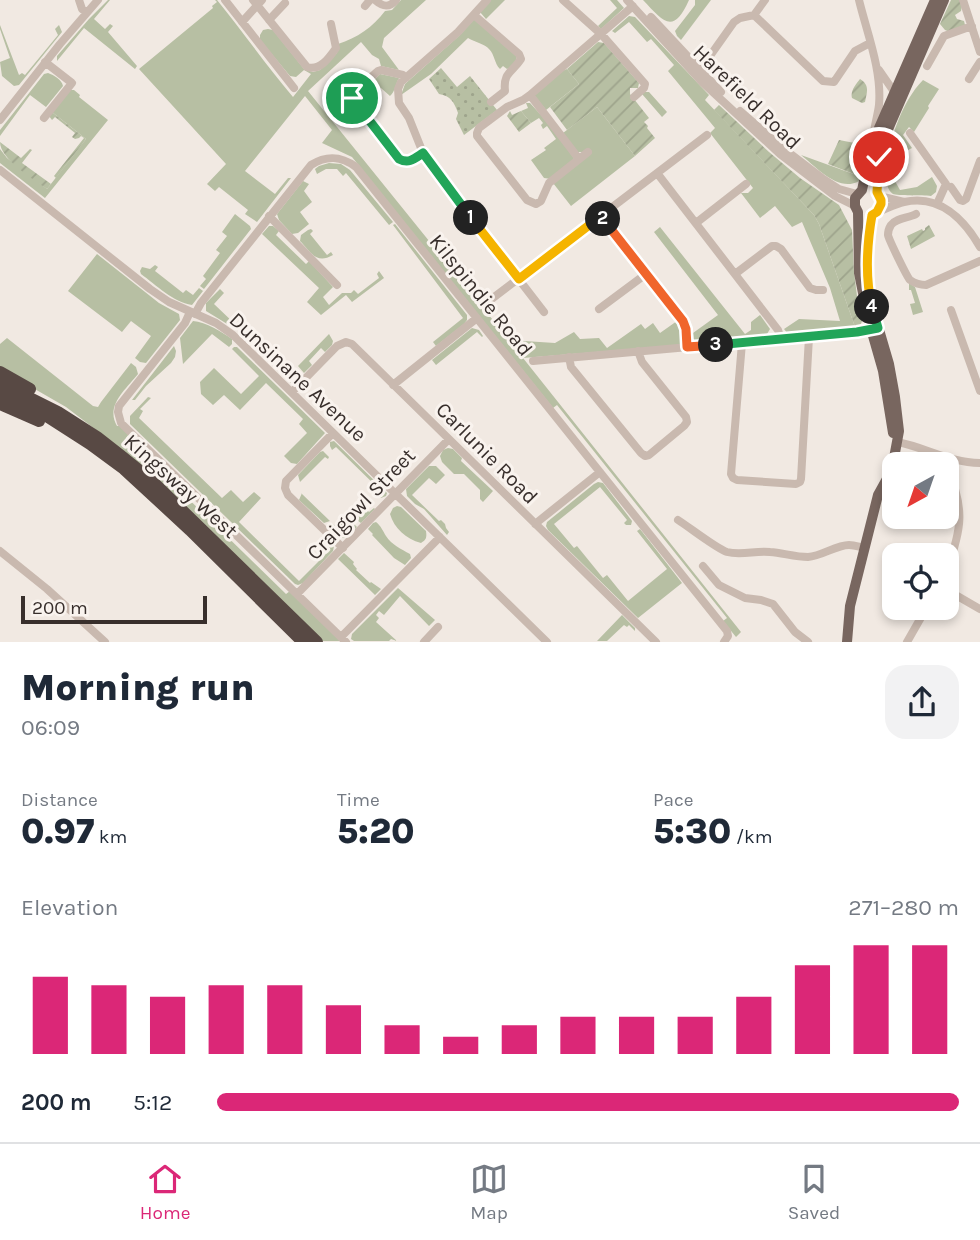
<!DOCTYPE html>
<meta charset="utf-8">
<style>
body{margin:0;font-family:Karla,sans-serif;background:#f2f2f3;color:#1f2937;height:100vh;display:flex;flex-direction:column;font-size:26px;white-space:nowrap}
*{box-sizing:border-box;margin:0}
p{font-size:23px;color:#747a83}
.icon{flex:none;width:38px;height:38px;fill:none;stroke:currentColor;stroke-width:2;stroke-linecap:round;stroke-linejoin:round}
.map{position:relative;height:642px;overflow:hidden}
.details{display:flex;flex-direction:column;background:#fff;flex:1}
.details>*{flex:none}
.needle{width:46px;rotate:220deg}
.fabs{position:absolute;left:882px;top:452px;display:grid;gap:14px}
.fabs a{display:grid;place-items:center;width:77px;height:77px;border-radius:14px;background:#fff;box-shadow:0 4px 10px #0003;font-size:35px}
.scale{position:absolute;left:21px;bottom:18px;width:186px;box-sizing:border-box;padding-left:7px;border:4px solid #382f2c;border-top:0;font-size:19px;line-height:24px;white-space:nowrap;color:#382f2c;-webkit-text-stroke:5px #f9f3ee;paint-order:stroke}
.pin{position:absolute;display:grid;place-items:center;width:60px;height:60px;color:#fff;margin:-30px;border:4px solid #fff;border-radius:50%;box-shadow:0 2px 7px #0007}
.km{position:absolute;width:35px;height:35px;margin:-18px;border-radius:50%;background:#222;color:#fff;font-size:19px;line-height:35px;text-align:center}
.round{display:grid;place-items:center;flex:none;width:74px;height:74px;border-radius:21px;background:#f2f2f3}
.headline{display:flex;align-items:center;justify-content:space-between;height:119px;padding:0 21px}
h1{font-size:38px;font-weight:800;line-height:52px}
.metrics{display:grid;grid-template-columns:repeat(3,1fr);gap:10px;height:119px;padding:7px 21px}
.metrics div{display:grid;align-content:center}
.metrics b{font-size:35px;font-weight:800}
.metrics small{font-size:19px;font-weight:400}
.metrics p{font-size:19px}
.chart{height:196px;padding:14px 21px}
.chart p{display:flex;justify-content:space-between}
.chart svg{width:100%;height:126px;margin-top:7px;stroke:#db2777;stroke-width:6}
ul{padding:0 21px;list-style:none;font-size:23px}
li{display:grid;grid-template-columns:112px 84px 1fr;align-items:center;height:52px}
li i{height:18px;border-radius:9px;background:#db2777}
.tabs{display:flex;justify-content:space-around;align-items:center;height:98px;border-top:2px solid #e0e1e3;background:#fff;font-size:19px;color:#747a83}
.tabs a{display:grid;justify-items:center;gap:4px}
.tabs .current{color:#db2777}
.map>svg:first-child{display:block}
.grass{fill:#b7bfa3}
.park{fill:url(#park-dots)}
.garden{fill:url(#garden-furrows)}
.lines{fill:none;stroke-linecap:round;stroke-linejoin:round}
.minor{stroke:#c9b9af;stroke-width:8}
.major{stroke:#78665f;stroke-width:10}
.highway{stroke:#584944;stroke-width:12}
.split-1-casing{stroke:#fff;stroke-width:14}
.split-2-casing{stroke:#fff;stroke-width:14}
.split-3-casing{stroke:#fff;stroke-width:14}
.split-4-casing{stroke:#fff;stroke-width:14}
.split-5-casing{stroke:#fff;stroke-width:14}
.split-1{stroke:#22a559;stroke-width:9}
.split-2{stroke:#f5b400;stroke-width:9}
.split-3{stroke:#f0652b;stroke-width:9}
.split-4{stroke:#22a559;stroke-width:9}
.split-5{stroke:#f5b400;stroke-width:9}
.labels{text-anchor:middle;stroke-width:6;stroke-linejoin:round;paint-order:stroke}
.street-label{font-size:21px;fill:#382f2c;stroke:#f9f3ee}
</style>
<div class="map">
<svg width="980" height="642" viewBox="0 0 980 642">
<defs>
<pattern id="park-dots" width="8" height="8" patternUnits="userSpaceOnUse" patternTransform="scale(1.75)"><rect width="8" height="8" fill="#b7bfa3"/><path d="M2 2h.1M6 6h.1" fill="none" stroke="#9ea48c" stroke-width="1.8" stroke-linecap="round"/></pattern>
<pattern id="garden-furrows" width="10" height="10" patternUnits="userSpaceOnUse" patternTransform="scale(1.75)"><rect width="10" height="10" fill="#b7bfa3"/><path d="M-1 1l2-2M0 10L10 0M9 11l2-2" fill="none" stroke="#9ea48c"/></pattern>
</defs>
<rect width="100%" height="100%" fill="#f1e9e2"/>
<path class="grass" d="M108 0H110L94 19 105 29 110 24 113 26 108 32 137 66 135 69 84 28 57 61V56L89 19Z
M215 0H217C243 32 266 65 293 97L311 74 304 70 296 77 290 76 260 40V35L263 30 268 29 273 30 304 69 313 72 320 70 337 53 338 44C357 38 373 27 385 11L392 10 401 0H426L384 38 382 47 399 70 381 66 379 59 372 55 361 42 308 91 509 340 555 343 574 332 580 339 599 338 607 348 641 324 645 329 653 323 660 333 677 321C682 327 682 334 683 341L681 345 523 358 741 632 736 637 723 621 727 618 557 405 553 408 352 157 322 143 332 130 305 96 245 171 275 194 288 178H291L257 222 245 214 248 210 219 187 215 191 207 184 226 164 139 69 213 8 212 6 217 2Z
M489 0H505L486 19 480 12Z
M610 0H617L624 8 601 29 598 26 617 8Z
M643 0H689C673 36 663 21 643 0Z
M695 0H711L681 40 677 36 675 31 695 5Z
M629 16 635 17 709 95 705 100 814 215 819 224 855 327 788 334 784 329 799 319 840 321 830 288 802 222 792 227 775 206 760 218 741 193H748L753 188 710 133 715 128 668 71 674 65 651 39 647 42 629 22 615 33 612 31Z
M475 18 516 55 517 61 513 66 507 69 503 66 500 69C494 63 495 55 489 49 485 44 475 42 468 38L431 74 401 95 405 84 460 35Z
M0 25 19 75 22 73 25 75 58 35 55 29 59 25 62 32 19 85 14 86 2 76 0 62 10 58 0 29Z
M567 69 579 84 546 110 534 95 562 71Z
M48 73C54 75 62 80 63 86L46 107 30 95 0 136V130L44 74Z
M380 74 399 78C396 83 395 92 390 96L373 81Z
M923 80 939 89 928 106 929 108 914 132 909 127 903 135 912 148 892 158 891 174 900 190 917 187 932 177 937 186 936 192 931 196C923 195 897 196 893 194 887 190 886 181 886 174 887 144 902 101 923 80Z
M69 90H74L80 95 79 97 108 120 45 198 0 163V149L7 158 47 189 86 139 52 112Z
M644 92H649L667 112 662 117 642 94Z
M526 103H530L540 114 541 113 574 158 573 161 551 179 544 178 531 160 546 150 544 148 556 139 547 126 543 129 541 125 543 123 539 118 531 123 521 111 528 108Z
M597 107 635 156 571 206 553 183 583 152H577L563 133Z
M801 155 859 176V181C839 193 816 167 801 155Z
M329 163 341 164 350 170 393 222 389 225 346 173 343 176 337 169H326L317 174 315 169 319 166Z
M303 181 309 184 304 191 312 202 300 212 309 224 298 233 292 234 279 220 277 214Z
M235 214 250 226 251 229 204 289 200 286 206 279 203 276 220 253 216 250 227 236 222 232Z
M395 224 467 315V320L464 324 436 346 433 342 463 318 393 225Z
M269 226H273L279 231 276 235 306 264 309 261 333 287 323 297 329 305 342 293H351L354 290 358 294 379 278 377 274 379 271 384 278 352 302 346 295 321 315 307 302 319 288 262 234Z
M660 227 745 334 751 330V322L760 315 770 329 767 334 694 342 693 333 718 315 654 232Z
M311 229 313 231 310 234 327 255 331 252 333 255C316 265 311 252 300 241L301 235 308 230Z
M97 254 159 303 179 314 180 320 146 363 140 362 135 358 151 336 131 321 122 332 68 291Z
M155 265 158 267 155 271 183 293 186 290 193 295 199 288 203 291 192 305C173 302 156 285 141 274L140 271 142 267 150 269Z
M909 283 915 287 923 312 913 315 910 304 915 303 911 290H909Z
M220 289 224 293 214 304 236 325 238 323 242 327 240 330H237L206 311V303Z
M193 321C206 322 222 332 232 339V344L229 347 212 334 183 364 180 338Z
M472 328 479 330 483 336 482 337 477 332 436 365 432 360Z
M329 334 333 341 332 345 325 352 321 348 309 361 312 365 304 373 298 366Z
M253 335 259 340 255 345 287 376 291 373 296 377 294 382 291 383 247 340 249 336Z
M7 338 93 406 98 407 101 402 131 363 136 367 138 374C126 389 105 406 117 426H120L129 434 126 438 286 594 290 591 341 641H322L117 446 66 407 0 369V344Z
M174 346 176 351 175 357 171 363 146 386 135 400H132Z
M234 347H237L325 433 297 464 291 463 284 456 307 433 299 424 303 419 266 383 240 410 224 395 213 405 201 394 200 382 214 368 241 394 259 376 232 349Z
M148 397 151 398 140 409 143 411 139 418 222 498 231 490 243 502 254 492 261 498 239 522 299 581 327 553 323 549 332 544 334 546 333 551 303 583 298 585 295 584 130 424V416Z
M334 441 387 493 386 496 381 498 378 495 381 491 336 447 332 450 330 446V442Z
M448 448 453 449 462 458 461 461 493 491 483 502 480 499V490L464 474H454L442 462 440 456 443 450Z
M323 451 329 457 328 459 325 457 300 482 298 475 320 452Z
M429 466H436L445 475 436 484 429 478 412 495 439 521 441 520 445 524 446 528 449 532 447 535 424 509 415 504 407 496 406 489Z
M598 482 603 483 632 521 631 525H626L624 523 627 520 600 487 554 524 574 548 577 546 603 578 607 575 628 601 667 569 637 531 640 529 682 583 638 618 548 530 546 526 547 522 594 484Z
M302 493V494L330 521 324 523 299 500Z
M360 503 369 512 374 508 375 509 361 523 354 518 351 521 357 527 346 538 337 537 330 530 332 523 337 527Z
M397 506 401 507 426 531C427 538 426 540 421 543 406 539 394 528 390 514L393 508Z
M376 522C381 526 383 531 386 536 392 545 401 549 410 554L411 558 405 565 394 558 372 535 373 534 368 529 373 523Z
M344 553 354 562 353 564 357 569 356 570 370 583 371 582 381 589 375 595 338 559Z
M398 588 435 620 429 626 400 596 384 615 379 611 376 615 379 618 376 622 397 641 391 639 389 641H354L351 639 352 634Z
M622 615 635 628V631L629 625 627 627 624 625 607 641H597Z"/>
<path class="park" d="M441 68 457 87 470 76 497 110 464 135 456 119 458 113C454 102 451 96 439 94L429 79Z"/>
<path class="garden" d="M951 0H960L962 6 961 11 955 15 957 19 964 21 965 25 950 32 945 30 940 24Z
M598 42 604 43 639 83 638 88H630V94L649 118 644 122 648 126 647 128 655 138 635 156 597 107 567 130 550 107 579 84 567 69Z
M860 79C870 85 867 92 865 102L862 103 852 98C850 91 856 84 860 79Z
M719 105 769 152 800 178 839 205 852 230 854 272 857 296 863 319 860 326 855 327 819 224 814 215 714 110Z
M510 111 512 115 521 111 531 123 519 132 507 116Z
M52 112 86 139 56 178 54 176 84 138 81 136 79 138 75 139 72 137 75 133 55 117 52 120 49 116Z
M839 140 865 145 859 176 828 164Z
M0 142 21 158 30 149 32 150 22 163 51 184 47 189C33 179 0 159 0 142Z
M929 225 935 236 911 249 907 236 922 229 923 231 925 230V228Z"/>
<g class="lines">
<path class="minor" d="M79 0 82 9 86 12
M225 0 294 88
M253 0 307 67C320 71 329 58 336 48L331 24
M375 0C383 7 389 8 396 0
M487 0 458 32 401 82 398 89 399 103 409 118 423 153 432 167 544 312
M563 0 602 35 645 84 644 88 634 97
M627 0 702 82 780 154 835 196 855 206
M859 0C867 33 882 70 879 105 878 114 875 123 874 132
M963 0 980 52
M365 6 370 0
M474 15 519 54 521 59C512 73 503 72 505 91L491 102
M754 15 823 81 834 82 855 51 870 43
M754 15 765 0
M651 17 721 92
M269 20 285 3
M242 22 262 0
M927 66 944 36 972 26
M700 70 734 22 740 18 754 15
M879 70 897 96
M406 78 403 75 381 70 378 71 354 92 352 98 399 159C409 164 414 159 423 153
M969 79 980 62
M530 95 579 159
M740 111 784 149 822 178 839 189 857 194
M44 118 72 83 45 62
M0 120 60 44 98 0
M910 133 946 184 937 204
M588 152 549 183 541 201 536 204 527 200 477 136V133L479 128 507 107 523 100 530 95 633 6
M0 170 150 289 169 302 216 323 233 335 547 642
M657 173 778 330 781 339
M951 187 960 200 963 201 966 199 980 161
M879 196 904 202
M877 212C886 209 895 204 904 202 939 194 964 219 980 247
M916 214C909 218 896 218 891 225 889 228 888 231 888 235 889 240 907 277 910 280 916 284 920 285 926 285L980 261
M269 216 337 285
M601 216 683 321 686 329 687 347
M696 223 746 184
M735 274 772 246H776L781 249 810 288 816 290H823
M485 304 707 135
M599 309 646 274
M951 310 980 391
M190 312 185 323 119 406 118 412 121 423 346 642
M195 314 201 303 311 165C327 155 341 156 356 167L727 631 728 636 724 642
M742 343 731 474 733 478 737 480 796 484 800 482 801 479 809 337
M569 357 571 367 641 453 645 456 649 455 684 426 687 422 686 417 642 362 638 351
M533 361 857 332 878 328
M393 385 477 318
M292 392 337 346 346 342 352 344 656 642
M333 433 286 481 285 488 288 495 343 548
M897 442C925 447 950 463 980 463
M947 468C965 508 962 529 947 569
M678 520C689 527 717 549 727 552 742 556 756 550 770 552 783 553 795 557 808 557 822 556 836 545 849 545 854 545 860 547 865 548
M535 524 600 472
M0 551 47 589 105 642
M703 566 719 585 745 598 761 600 773 604 795 632 808 642
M947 590 980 609
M297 594 449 439
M341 637 440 537
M424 642 438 627
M907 642 927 607"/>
<path class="major" d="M863 293 859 273 858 212 855 206V198L862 190 871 149 879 128 935 0
M873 336 883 371 893 433
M847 642 850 606 878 495 888 477 894 458 899 431 895 397 889 364 870 299 868 283 869 230 872 215 877 212 881 204V200L877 192 878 170 879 157 886 134 944 0"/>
<path class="highway" d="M0 372 30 389
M0 383 58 412 97 437 120 455 151 480 317 642
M0 393 48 417 90 444 124 469 190 530 303 642
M0 404 39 421"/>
</g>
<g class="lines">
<defs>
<path id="split-1" d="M352 98 399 159C409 164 414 159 423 153L471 218"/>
<path id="split-2" d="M471 218 519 279 601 216 603 219"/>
<path id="split-3" d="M603 219 683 321 686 329 687 347 716 345"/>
<path id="split-4" d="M716 345 857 332 878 328 872 307"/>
<path id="split-5" d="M872 307C865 278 867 244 872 215L877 212 881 204V200L877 192 879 157"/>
</defs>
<use href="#split-1" class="split-1-casing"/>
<use href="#split-2" class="split-2-casing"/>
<use href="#split-3" class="split-3-casing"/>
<use href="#split-4" class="split-4-casing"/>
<use href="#split-5" class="split-5-casing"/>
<use href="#split-1" class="split-1"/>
<use href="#split-2" class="split-2"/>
<use href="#split-3" class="split-3"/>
<use href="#split-4" class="split-4"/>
<use href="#split-5" class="split-5"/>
</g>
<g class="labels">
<g class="street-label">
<text transform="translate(747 97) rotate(44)" y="7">Harefield Road</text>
<text transform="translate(481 295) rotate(51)" y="7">Kilspindie Road</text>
<text transform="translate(298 377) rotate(43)" y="7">Dunsinane Avenue</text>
<text transform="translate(487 453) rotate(45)" y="7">Carlunie Road</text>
<text transform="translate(181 486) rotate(42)" y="7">Kingsway West</text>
<text transform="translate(361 504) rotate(-46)" y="7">Craigowl Street</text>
</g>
</g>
</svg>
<div class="fabs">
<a><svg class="needle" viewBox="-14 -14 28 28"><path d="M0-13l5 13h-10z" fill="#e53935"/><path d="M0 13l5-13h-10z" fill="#747a83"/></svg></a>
<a><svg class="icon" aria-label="locate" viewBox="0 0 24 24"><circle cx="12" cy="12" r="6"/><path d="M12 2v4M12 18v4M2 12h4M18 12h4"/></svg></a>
</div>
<div class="scale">200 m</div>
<div class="pin" style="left:352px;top:98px;background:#1e9e55"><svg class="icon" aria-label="arrive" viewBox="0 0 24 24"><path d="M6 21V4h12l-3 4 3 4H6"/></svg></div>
<div class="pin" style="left:879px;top:157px;background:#d93025"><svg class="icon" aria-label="check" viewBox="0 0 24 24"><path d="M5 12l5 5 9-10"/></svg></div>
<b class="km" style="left:471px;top:218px">1</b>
<b class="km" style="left:603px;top:219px">2</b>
<b class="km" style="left:716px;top:345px">3</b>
<b class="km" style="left:872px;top:307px">4</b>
</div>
<section class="details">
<div class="headline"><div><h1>Morning run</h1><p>06:09</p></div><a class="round"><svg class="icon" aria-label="share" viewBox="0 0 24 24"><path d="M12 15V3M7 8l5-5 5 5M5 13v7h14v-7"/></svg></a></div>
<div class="metrics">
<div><p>Distance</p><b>0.97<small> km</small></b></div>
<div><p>Time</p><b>5:20</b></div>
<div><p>Pace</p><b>5:30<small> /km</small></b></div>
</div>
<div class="chart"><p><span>Elevation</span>271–280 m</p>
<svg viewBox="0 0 160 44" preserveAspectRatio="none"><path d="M5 44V17M15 44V20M25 44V24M35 44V20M45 44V20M55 44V27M65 44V34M75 44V38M85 44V34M95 44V31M105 44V31M115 44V31M125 44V24M135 44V13M145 44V6M155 44V6"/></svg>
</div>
<ul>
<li><b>200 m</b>5:12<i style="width:100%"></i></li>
</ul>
</section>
<nav class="tabs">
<a class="current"><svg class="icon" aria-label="home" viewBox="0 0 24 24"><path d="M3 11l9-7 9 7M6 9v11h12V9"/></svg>Home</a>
<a><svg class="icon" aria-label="map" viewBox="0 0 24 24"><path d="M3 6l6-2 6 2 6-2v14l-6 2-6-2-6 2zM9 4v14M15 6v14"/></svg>Map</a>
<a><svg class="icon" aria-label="saved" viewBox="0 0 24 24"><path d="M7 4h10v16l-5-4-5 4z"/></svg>Saved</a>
</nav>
